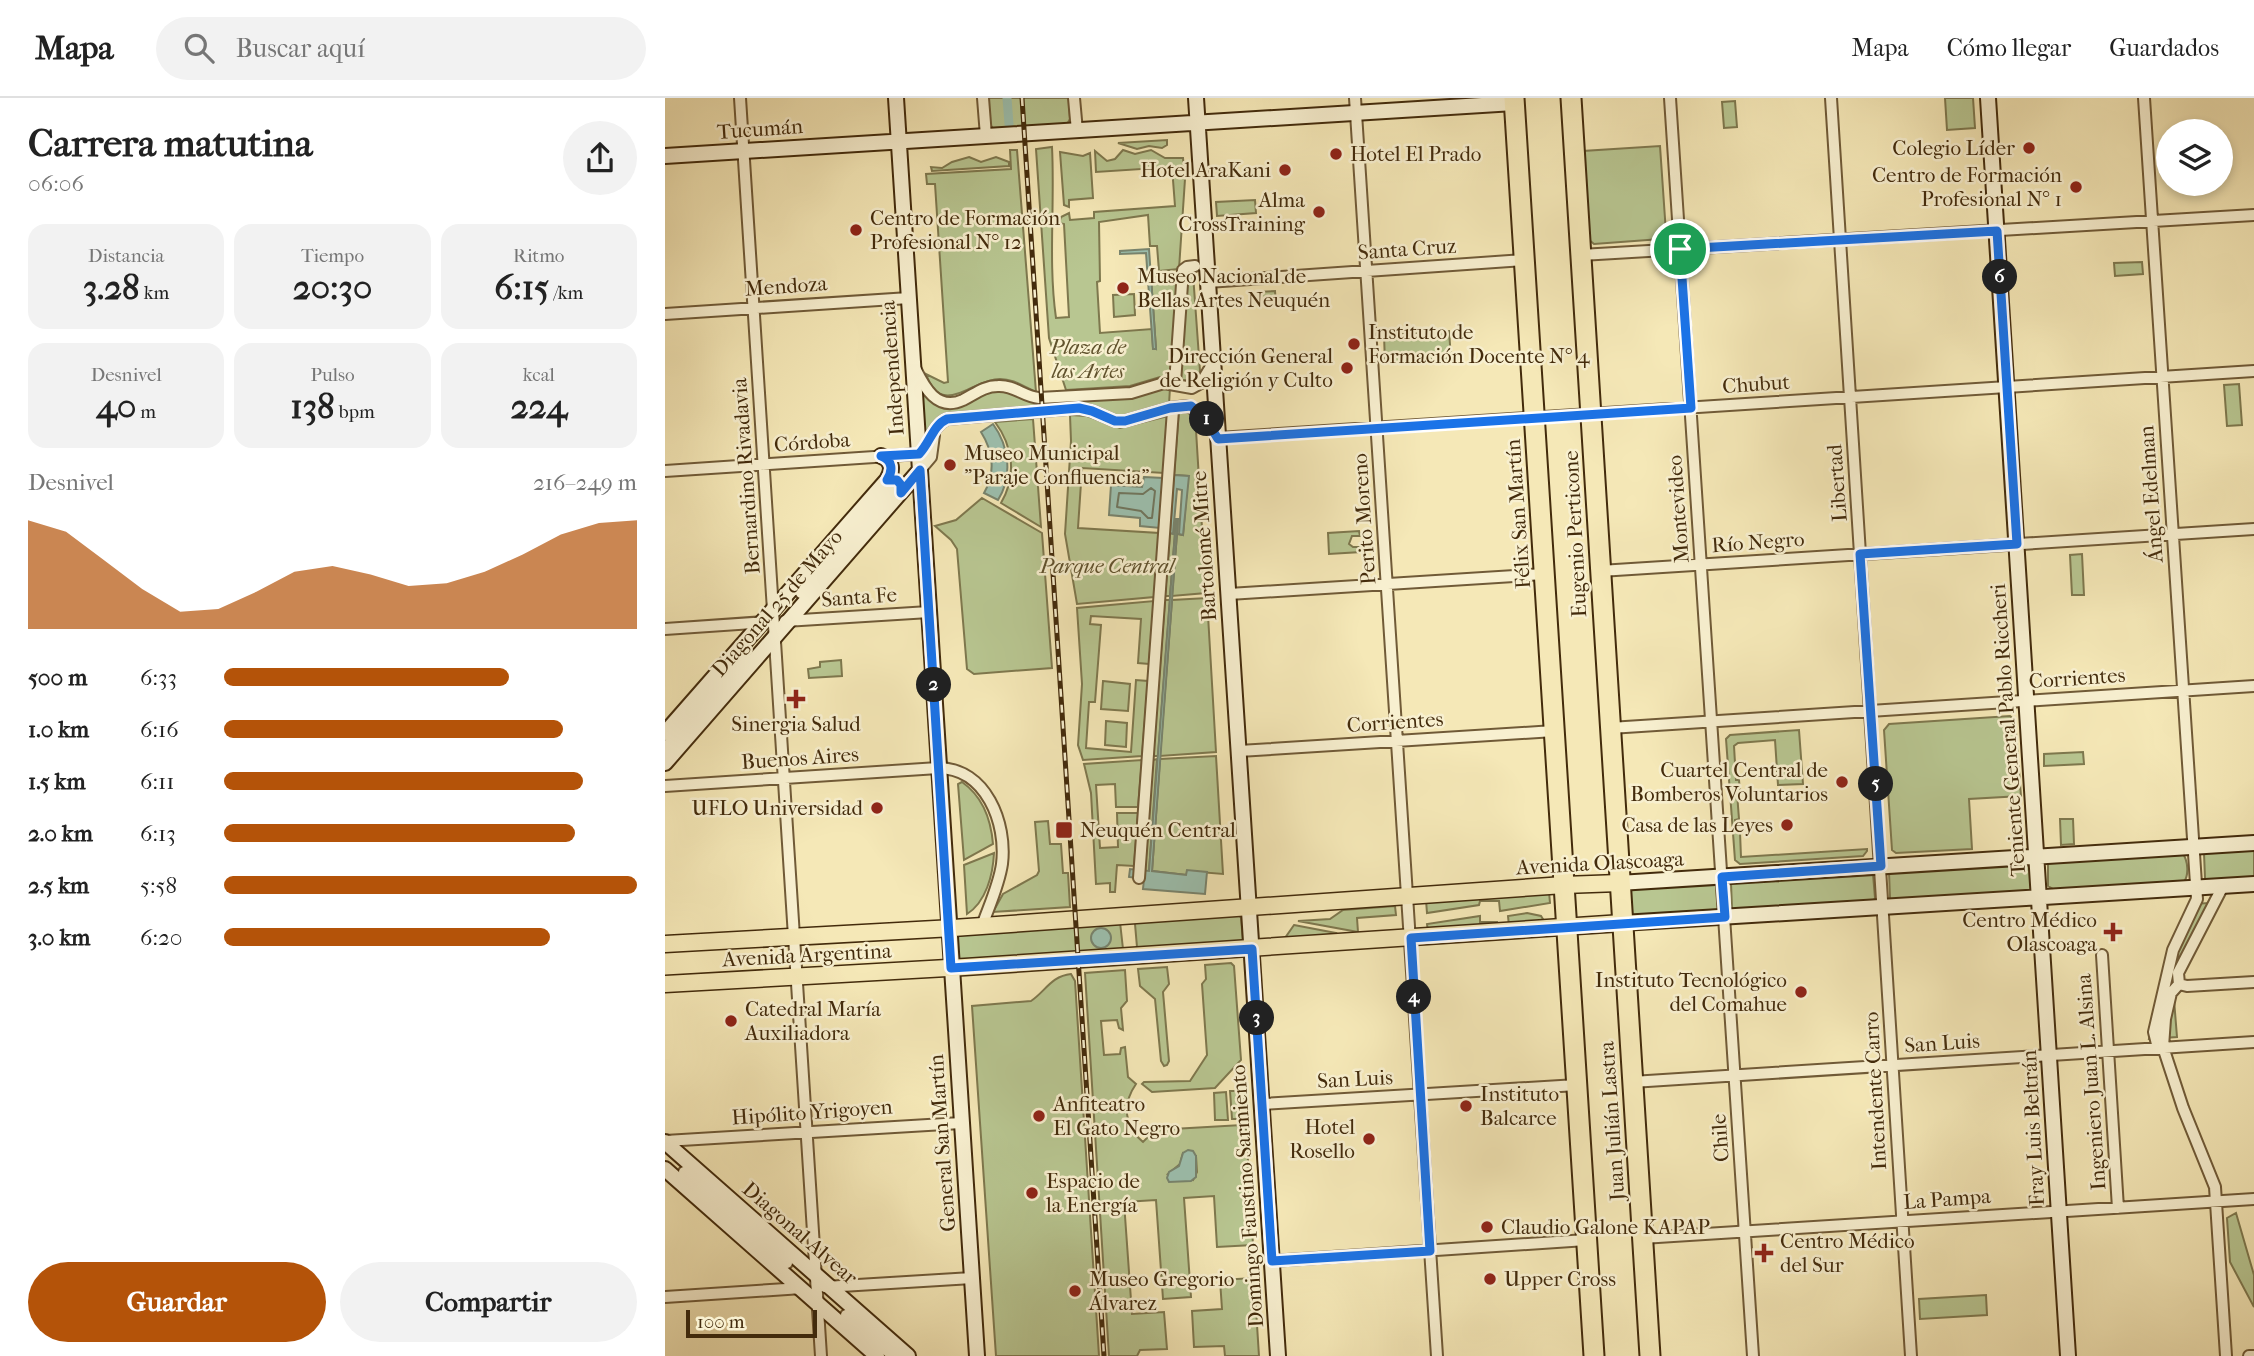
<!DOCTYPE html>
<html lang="es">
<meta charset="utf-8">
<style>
body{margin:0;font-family:"IM FELL French Canon",serif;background:#f2f2f2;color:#222;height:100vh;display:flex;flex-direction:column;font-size:26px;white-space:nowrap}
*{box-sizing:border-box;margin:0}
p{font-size:23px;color:#767676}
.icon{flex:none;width:38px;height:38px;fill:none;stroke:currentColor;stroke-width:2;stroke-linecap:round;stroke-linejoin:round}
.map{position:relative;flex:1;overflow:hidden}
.sheet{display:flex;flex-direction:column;background:#fff;width:665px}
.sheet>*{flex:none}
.tools{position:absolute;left:1491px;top:21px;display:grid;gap:14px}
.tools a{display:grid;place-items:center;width:77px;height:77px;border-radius:50%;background:#fff;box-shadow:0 4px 10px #0003;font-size:35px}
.scale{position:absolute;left:21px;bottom:18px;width:131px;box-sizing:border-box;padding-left:7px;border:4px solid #432b0c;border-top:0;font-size:19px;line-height:24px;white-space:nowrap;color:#432b0c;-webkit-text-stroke:5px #f8f0d0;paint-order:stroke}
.pin{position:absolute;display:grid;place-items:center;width:60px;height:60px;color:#fff;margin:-30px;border:4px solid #fff;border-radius:50%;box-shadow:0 2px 7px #0007}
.km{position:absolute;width:35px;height:35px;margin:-18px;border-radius:50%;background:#222;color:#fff;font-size:19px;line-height:35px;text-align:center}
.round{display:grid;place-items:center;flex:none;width:74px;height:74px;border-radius:37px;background:#f2f2f2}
.overview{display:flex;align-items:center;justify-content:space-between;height:119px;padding:0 28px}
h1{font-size:38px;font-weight:700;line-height:52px}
.stats{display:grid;grid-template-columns:repeat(3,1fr);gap:10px;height:119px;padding:7px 28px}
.stats div{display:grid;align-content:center;border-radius:18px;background:#f2f2f2;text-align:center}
.stats b{font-size:35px;font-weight:700}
.stats small{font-size:19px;font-weight:400}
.stats p{font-size:19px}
.chart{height:196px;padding:14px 28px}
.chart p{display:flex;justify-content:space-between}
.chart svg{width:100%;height:126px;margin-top:7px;fill:#b45309;opacity:.7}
.button{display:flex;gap:14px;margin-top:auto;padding:14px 28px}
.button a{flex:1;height:80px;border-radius:42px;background:#b45309;color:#fff;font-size:28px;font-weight:700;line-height:80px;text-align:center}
.button a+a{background:#f2f2f2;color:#222}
ul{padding:0 28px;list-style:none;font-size:23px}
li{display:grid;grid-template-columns:112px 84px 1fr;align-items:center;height:52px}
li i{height:18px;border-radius:9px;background:#b45309}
header{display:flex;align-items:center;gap:42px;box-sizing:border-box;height:98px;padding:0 35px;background:#fff;border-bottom:2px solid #e0e0e0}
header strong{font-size:33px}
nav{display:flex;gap:38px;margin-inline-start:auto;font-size:24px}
.search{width:490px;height:63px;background:#f2f2f2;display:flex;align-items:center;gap:18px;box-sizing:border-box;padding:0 24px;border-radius:38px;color:#767676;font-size:26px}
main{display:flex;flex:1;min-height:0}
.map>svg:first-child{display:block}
.green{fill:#b8c691;stroke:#7e784e;stroke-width:2;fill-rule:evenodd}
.water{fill:#9cc0af;stroke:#78846e;stroke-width:2}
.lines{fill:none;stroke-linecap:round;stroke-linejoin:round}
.shore{stroke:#70765e;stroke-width:2}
.canal{stroke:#9cc0af;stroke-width:9}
.street-casing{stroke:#705a37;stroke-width:14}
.secondary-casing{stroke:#432b0c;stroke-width:18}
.primary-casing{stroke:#432b0c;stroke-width:19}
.highway-casing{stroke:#432b0c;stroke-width:23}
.street{stroke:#f8f0d0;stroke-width:10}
.secondary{stroke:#f8f0d0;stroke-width:14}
.primary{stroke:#f5e8b7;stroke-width:16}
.highway{stroke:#f5e8b7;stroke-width:19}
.rail-casing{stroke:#432b0c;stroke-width:5}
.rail{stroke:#f8f0d0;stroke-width:2.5;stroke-dasharray:8;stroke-linecap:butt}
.route-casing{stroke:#fff;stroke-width:14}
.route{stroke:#1a73e8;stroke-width:9}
.poi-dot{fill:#8f2418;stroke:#f8f0d0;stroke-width:2.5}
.labels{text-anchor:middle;stroke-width:5;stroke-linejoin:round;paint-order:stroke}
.street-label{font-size:21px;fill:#432b0c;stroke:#f8f0d0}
.poi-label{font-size:21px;fill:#432b0c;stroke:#f8f0d0;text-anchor:start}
.park-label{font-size:21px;font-style:italic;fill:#60522d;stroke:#f8f0d0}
</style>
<header>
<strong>Mapa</strong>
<div class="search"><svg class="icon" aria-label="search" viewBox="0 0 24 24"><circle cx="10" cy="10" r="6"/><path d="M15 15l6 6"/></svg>Buscar aquí</div>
<nav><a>Mapa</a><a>Cómo llegar</a><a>Guardados</a></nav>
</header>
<main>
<section class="sheet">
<div class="overview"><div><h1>Carrera matutina</h1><p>06:06</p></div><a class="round"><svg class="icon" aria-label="share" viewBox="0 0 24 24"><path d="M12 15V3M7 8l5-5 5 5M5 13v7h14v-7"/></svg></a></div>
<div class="stats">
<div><p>Distancia</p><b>3.28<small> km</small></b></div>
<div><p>Tiempo</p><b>20:30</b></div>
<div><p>Ritmo</p><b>6:15<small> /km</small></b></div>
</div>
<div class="stats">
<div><p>Desnivel</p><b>40<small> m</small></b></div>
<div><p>Pulso</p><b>138<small> bpm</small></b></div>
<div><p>kcal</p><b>224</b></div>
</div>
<div class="chart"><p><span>Desnivel</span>216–249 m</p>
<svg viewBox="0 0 160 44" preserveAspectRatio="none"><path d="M0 44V6L10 10L20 20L30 30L40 38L50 37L60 31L70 24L80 22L90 25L100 29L110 28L120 24L130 18L140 11L150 7L160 6V44z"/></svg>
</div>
<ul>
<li><b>500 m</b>6:33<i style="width:69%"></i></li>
<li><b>1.0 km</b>6:16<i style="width:82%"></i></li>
<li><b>1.5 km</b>6:11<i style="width:87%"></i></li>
<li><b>2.0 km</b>6:13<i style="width:85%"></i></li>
<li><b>2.5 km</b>5:58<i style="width:100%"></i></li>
<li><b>3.0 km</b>6:20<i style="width:79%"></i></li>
</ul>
<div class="button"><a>Guardar</a><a>Compartir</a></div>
</section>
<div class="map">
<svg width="1589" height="1258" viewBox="0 0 1589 1258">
<rect width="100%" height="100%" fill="#f5e8b7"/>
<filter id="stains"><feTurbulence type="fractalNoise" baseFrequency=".00286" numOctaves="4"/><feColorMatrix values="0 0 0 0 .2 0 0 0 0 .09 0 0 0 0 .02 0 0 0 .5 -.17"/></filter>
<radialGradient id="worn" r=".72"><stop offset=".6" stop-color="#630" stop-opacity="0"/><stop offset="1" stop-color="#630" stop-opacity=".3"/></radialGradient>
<path class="green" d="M323 0H404L405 21 402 26 330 32 325 27Z
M1280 0H1308L1310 30 1282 32Z
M1070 3 1072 29 1059 30 1057 4Z
M502 42V47L497 50 484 48 472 51 453 45Z
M995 48 1001 135 996 141 929 146 923 141 918 53Z
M387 49C390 106 383 164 391 220L404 219 399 126 394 125 396 119 404 115 405 122 429 120V114L510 108 507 69 431 74 430 53 442 63 450 61 458 52 470 56 486 52 500 60H518L520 81 514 171 494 173 492 148H485L483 117 434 124 435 183 432 184 435 235 487 231 488 250 491 251 486 179 513 177 506 280 495 279 465 288 401 292 384 240 371 51Z
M345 52H352L371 294C359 289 349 281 335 281 306 281 277 321 261 276L279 285 283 284 270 86H262L261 76 346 71Z
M395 54 418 58 425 55 428 100 404 102V109L399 107Z
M304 59 316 64 331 59 344 64V68L267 73 266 69 277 70 287 64Z
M590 102 591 115 552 118 551 104Z
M1477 164 1478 176 1450 178 1449 165Z
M528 176 535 273 531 281 527 283 515 282 523 177Z
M610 193 611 206 592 207V194Z
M469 196 470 217 449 219 448 197Z
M784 233 786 260 720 265 719 237Z
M255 286 273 305 336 291 365 301 505 289 504 307 454 320 431 311 274 320 268 326 260 342Z
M1574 286 1577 327 1562 328 1559 287Z
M514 311 530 316 541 495 507 498 512 436 518 437 523 378 509 377Z
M405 317 422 318 455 330 503 318 499 375 417 370 413 430 494 435 489 499 412 506 400 436 406 343Z
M368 321 376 429 336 405C352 378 348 348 330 324Z
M317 400 377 435 387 570 309 576 302 571 292 451 286 442 270 428 291 422Z
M694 433 695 438H687L684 446 688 449H695L696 454 664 456 663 435Z
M505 435 510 436 505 498H500Z
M1417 456 1419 497H1407L1405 457Z
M542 500 551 654 495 658 507 502Z
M500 502H505L493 658H488Z
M489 503 484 566 473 565 476 521 426 518 425 526 436 527 430 604H424L421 650 466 654 471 582 483 583 477 658 418 662 413 647 417 586 412 510Z
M176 562 177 578 144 580 143 571 155 569V564Z
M438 583 465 586 463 613 436 611Z
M1345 618 1350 622 1356 698 1304 701 1307 751 1231 755 1227 752 1219 632 1224 626Z
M441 623 462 625 461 649 440 647Z
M1134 632 1138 686 1113 687 1110 642 1073 645 1069 648 1071 682H1074L1075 694 1072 695 1074 721 1070 722 1071 734H1075L1076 759 1202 751V753L1198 758 1075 766 1070 762 1061 641 1065 637Z
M1418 654 1419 666 1379 668V656Z
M551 658 558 776 522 773V777L487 773 495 661Z
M492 661 484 773H480L488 662Z
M477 662 473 709H451L450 686 431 687 435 750 453 749 452 715H473L469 768 452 767 450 794H445V785L431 786 426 695 419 666Z
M297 684C317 698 326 722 328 746L299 762 293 686Z
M1395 721H1408L1409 746 1396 747Z
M383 723 385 746H396L398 775H403L405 809 328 814 338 796 372 777 374 773 370 724Z
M1589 750V780L1543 782 1540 780 1539 755Z
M329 755C328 777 321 804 302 816L299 767Z
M1518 756C1523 763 1524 777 1519 784L1390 792 1383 788V765Z
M1366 766 1369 790 1366 794 1228 803 1225 800 1224 774Z
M1208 776 1210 800 1208 804 1068 812 1067 810 1066 785 1068 782Z
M1051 786 1053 813 965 820 964 790Z
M884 794 885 805 835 813 834 803H815L814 807 762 815 761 802Z
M1544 805 1506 881 1508 889 1512 939 1484 941 1504 859 1527 806Z
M730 808 731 817 692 820 693 834 633 823 665 821 678 812Z
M862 815 876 818 881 826 844 828 843 818Z
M574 817 576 820 578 843 474 851 472 849 470 826 472 823Z
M815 818V824H832L833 829 763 834 762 826Z
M455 824 458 851 292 862V834Z
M629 827 671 835 670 837 620 840Z
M566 865 569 868 576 962 550 990 487 994 477 986 479 984 525 983 542 957 537 886 541 881 540 867Z
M502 869 504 886 498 894 504 963 502 967 499 968 496 963 490 901 475 888 473 871Z
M460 872 462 903 456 910 458 932 454 930 452 922 436 923 439 957 455 956 456 950 460 949 463 979 471 986C457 1006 459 1029 478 1044L490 1032 577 1027 581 1030 588 1147 552 1149 549 1098 519 1100 526 1199 498 1201 491 1102 459 1104 467 1216 499 1214 502 1251 475 1252 472 1258H444L420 875ZM518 1055 531 1058 532 1074 528 1082 503 1076 515 1066Z
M406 876 410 883 434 1258H331L307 908 366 903C380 894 386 878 406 876Z
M565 993H578L579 1021H567Z
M561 994 563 1022H550L549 995Z
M1571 1115 1589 1177V1209L1565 1164 1562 1120Z
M589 1180 594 1258H560L559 1248 529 1249 527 1213 557 1211 555 1182Z
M1321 1197 1322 1217 1255 1221 1254 1201Z"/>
<path class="water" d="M484 151 491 251H488L481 155 455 156V153Z
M328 326C344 348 348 378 333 402L319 395C331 375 328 353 316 334Z
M509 377 524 378 518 437 514 436 517 392 512 391 508 436 505 435Z
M479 379 498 380 495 430 475 428V420L444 417 446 387 477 389Z
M511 421H513L487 773 521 777 522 772 542 774 540 796 478 791 479 781 464 779 465 771 484 773Z
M426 840a10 10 0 1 1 20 0a10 10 0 1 1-20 0Z
M523 1052 528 1053 531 1058V1079L526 1083 504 1084 502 1080 504 1074 514 1068 518 1055Z"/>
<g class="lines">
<path class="shore" d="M486 390 490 393 487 420H483L476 413 452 409 454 395 478 396Z"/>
<path class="canal" d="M342 0 344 26"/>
<defs>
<path id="street" d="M75 0 156 1258
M318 0 321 38
M409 0 412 33
M690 0 772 1258
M1005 0 1088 1258
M1166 0 1246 1258
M1479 0 1532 801 1508 852 1489 934 1493 950
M916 157 1589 117
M543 184 859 162
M0 216 244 200
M250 270C259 289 272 314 298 302 310 296 319 288 333 288 349 287 359 299 374 300L466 295 499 285 527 290 536 285 548 265
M510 285 518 172 522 169 530 168
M255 372 266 359 269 337
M0 373 254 356C265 345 268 327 282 321L414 310 427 313 450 323H460L505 310 522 308 537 315 553 340 1589 273
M935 473 1589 431
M136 495 226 391
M564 496 879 476
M120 523 264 514
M0 531 101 524
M945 630 1589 588
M0 650 80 558
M574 653 889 633
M0 688 273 670C321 670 342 725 337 766 334 787 324 808 317 828
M474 780 508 312
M1437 857 1453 1110
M1514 886 1506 895 1500 921 1498 949 1518 1010 1550 1089 1561 1258
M1514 886 1513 875 1558 788
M1514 886 1522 888 1589 884
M967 984 1589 944
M597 1006 912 987
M0 1043 296 1025
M19 1074 122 1165
M977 1140 1589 1101
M607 1163 921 1142
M160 1189 307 1180
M0 1199 137 1190
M181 1217 228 1258
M1584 1258H1589"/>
<path id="secondary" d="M231 0 312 1258
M531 0 613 1258
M1323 0 1403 1258
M0 58 849 5
M0 635 222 382C228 373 228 362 216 358
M0 665 255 372
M954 785 1589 745
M957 825 1589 786
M0 1044 243 1258
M0 1071 212 1258"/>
<path id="primary" d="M0 846 288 830 899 787 954 785
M0 886 300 869 957 825"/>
<path id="highway" d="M849 0 929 1258
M906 0 985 1258"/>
</defs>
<use href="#street" class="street-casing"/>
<use href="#secondary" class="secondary-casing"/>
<use href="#primary" class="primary-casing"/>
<use href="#highway" class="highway-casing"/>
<use href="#street" class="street"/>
<use href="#secondary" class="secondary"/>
<use href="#primary" class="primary"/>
<use href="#highway" class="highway"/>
<defs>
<path id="rail" d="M357 0 439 1258"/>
</defs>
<use href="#rail" class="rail-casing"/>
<use href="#rail" class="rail"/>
</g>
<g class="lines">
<defs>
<path id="route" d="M1332 133 1352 446 1195 456 1216 768 1057 779 1060 819 746 840 765 1153 607 1163 587 851 286 870 255 372 236 395V387L232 382H222C228 373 228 362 216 358L254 356C265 345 268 327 282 321L414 310 427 313 450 323H460L505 310 526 308 540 320 553 341 1026 310 1015 151Z"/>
</defs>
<use href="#route" class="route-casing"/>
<use href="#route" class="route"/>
</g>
<g class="poi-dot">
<circle cx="1364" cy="50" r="7"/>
<circle cx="671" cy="56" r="7"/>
<circle cx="620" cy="72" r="7"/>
<circle cx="1411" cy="89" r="7"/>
<circle cx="654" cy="114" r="7"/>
<circle cx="191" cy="132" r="7"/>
<circle cx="458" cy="190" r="7"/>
<circle cx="689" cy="246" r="7"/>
<circle cx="682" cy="270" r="7"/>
<circle cx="285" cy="367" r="7"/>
<path d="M127.5 590.5h7v7h7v7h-7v7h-7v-7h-7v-7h7z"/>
<circle cx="1177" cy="684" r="7"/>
<circle cx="212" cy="710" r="7"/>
<circle cx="1122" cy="727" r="7"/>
<rect x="390" y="723" width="18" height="18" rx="3.5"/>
<path d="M1444.5 823.5h7v7h7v7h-7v7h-7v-7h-7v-7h7z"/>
<circle cx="1136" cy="894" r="7"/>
<circle cx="66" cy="923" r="7"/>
<circle cx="801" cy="1008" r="7"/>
<circle cx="374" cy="1018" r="7"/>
<circle cx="704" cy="1041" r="7"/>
<circle cx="367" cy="1095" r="7"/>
<circle cx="822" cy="1129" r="7"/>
<path d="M1095.5 1144.5h7v7h7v7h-7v7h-7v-7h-7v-7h7z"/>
<circle cx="825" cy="1181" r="7"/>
<circle cx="410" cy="1193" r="7"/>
</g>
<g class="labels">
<g class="street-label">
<text transform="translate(95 31) rotate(-4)" y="7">Tucumán</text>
<text transform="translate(742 151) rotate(-4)" y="7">Santa Cruz</text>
<text transform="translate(121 188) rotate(-4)" y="7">Mendoza</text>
<text transform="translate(227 270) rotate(-94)" y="7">Independencia</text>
<text transform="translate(1091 286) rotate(-4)" y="7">Chubut</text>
<text transform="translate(147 344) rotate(-4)" y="7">Córdoba</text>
<text transform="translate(81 378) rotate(-94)" y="7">Bernardino Rivadavia</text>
<text transform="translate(1172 385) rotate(-94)" y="7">Libertad</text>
<text transform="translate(1486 396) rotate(-94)" y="7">Ángel Edelman</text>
<text transform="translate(1013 411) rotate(-94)" y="7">Montevideo</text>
<text transform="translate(853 416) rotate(-94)" y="7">Félix San Martín</text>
<text transform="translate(699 421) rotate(-94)" y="7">Perito Moreno</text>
<text transform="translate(910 436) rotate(-93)" y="7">Eugenio Perticone</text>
<text transform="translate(1093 444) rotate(-4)" y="7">Río Negro</text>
<text transform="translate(539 448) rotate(-94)" y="7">Bartolomé Mitre</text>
<text transform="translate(194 499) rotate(-4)" y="7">Santa Fe</text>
<text transform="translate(112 505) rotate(-49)" y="7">Diagonal 25 de Mayo</text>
<text transform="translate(1412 580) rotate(-4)" y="7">Corrientes</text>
<text transform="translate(730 624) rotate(-4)" y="7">Corrientes</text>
<text transform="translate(1343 632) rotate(-94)" y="7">Teniente General Pablo Riccheri</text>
<text transform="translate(135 660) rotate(-4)" y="7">Buenos Aires</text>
<text transform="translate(935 765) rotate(-3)" y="7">Avenida Olascoaga</text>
<text transform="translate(142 857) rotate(-3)" y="7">Avenida Argentina</text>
<text transform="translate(1277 945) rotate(-4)" y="7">San Luis</text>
<text transform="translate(690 981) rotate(-3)" y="7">San Luis</text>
<text transform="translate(1426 984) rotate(-94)" y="7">Ingeniero Juan L. Alsina</text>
<text transform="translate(1210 993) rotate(-93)" y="7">Intendente Carro</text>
<text transform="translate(147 1014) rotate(-4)" y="7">Hipólito Yrigoyen</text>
<text transform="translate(947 1023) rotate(-94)" y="7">Juan Julián Lastra</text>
<text transform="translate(1368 1030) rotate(-93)" y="7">Fray Luis Beltrán</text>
<text transform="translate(1055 1040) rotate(-94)" y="7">Chile</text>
<text transform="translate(277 1045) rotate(-94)" y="7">General San Martín</text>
<text transform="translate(582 1098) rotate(-94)" y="7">Domingo Faustino Sarmiento</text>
<text transform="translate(1282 1101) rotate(-4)" y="7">La Pampa</text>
<text transform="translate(135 1135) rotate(41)" y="7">Diagonal Alvear</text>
</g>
<g class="poi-label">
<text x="1350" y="57" text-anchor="end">Colegio Líder</text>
<text x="685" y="63">Hotel El Prado</text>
<text x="606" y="79" text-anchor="end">Hotel AraKani</text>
<text x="1397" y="84" text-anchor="end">Centro de Formación<tspan x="1397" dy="24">Profesional N° 1</tspan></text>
<text x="640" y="109" text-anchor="end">Alma<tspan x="640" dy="24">CrossTraining</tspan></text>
<text x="205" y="127">Centro de Formación<tspan x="205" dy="24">Profesional N° 12</tspan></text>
<text x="472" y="185">Museo Nacional de<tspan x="472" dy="24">Bellas Artes Neuquén</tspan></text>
<text x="703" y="241">Instituto de<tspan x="703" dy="24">Formación Docente N° 4</tspan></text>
<text x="668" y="265" text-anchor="end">Dirección General<tspan x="668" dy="24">de Religión y Culto</tspan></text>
<text x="299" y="362">Museo Municipal<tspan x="299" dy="24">"Paraje Confluencia"</tspan></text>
<text x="131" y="633" text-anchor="middle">Sinergia Salud</text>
<text x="1163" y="679" text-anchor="end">Cuartel Central de<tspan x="1163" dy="24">Bomberos Voluntarios</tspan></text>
<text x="198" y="717" text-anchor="end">UFLO Universidad</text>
<text x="1108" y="734" text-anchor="end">Casa de las Leyes</text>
<text x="415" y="739">Neuquén Central</text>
<text x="1432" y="829" text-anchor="end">Centro Médico<tspan x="1432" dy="24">Olascoaga</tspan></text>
<text x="1122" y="889" text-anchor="end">Instituto Tecnológico<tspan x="1122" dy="24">del Comahue</tspan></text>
<text x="80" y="918">Catedral María<tspan x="80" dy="24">Auxiliadora</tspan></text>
<text x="815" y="1003">Instituto<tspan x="815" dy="24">Balcarce</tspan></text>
<text x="388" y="1013">Anfiteatro<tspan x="388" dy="24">El Gato Negro</tspan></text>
<text x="690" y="1036" text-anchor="end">Hotel<tspan x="690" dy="24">Rosello</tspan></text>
<text x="381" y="1090">Espacio de<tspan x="381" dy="24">la Energía</tspan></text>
<text x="836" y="1136">Claudio Galone KAPAP</text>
<text x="1115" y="1150">Centro Médico<tspan x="1115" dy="24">del Sur</tspan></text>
<text x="424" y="1188">Museo Gregorio<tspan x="424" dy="24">Álvarez</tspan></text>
<text x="839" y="1188">Upper Cross</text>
</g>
<g class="park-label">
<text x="423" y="256">Plaza de<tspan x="423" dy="24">las Artes</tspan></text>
<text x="442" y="475">Parque Central</text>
</g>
</g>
<rect width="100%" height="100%" filter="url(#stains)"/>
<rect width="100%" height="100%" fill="url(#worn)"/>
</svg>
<div class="tools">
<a><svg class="icon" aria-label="layers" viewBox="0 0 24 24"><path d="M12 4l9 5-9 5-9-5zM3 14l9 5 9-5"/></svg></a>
</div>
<div class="scale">100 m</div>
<div class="pin" style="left:1015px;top:151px;background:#1e9e55"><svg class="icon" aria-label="arrive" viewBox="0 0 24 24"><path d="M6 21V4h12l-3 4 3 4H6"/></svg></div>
<b class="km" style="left:542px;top:321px">1</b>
<b class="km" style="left:269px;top:587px">2</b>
<b class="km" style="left:592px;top:920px">3</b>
<b class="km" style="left:749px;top:899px">4</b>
<b class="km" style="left:1211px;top:686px">5</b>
<b class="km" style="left:1335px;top:179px">6</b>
</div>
</main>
